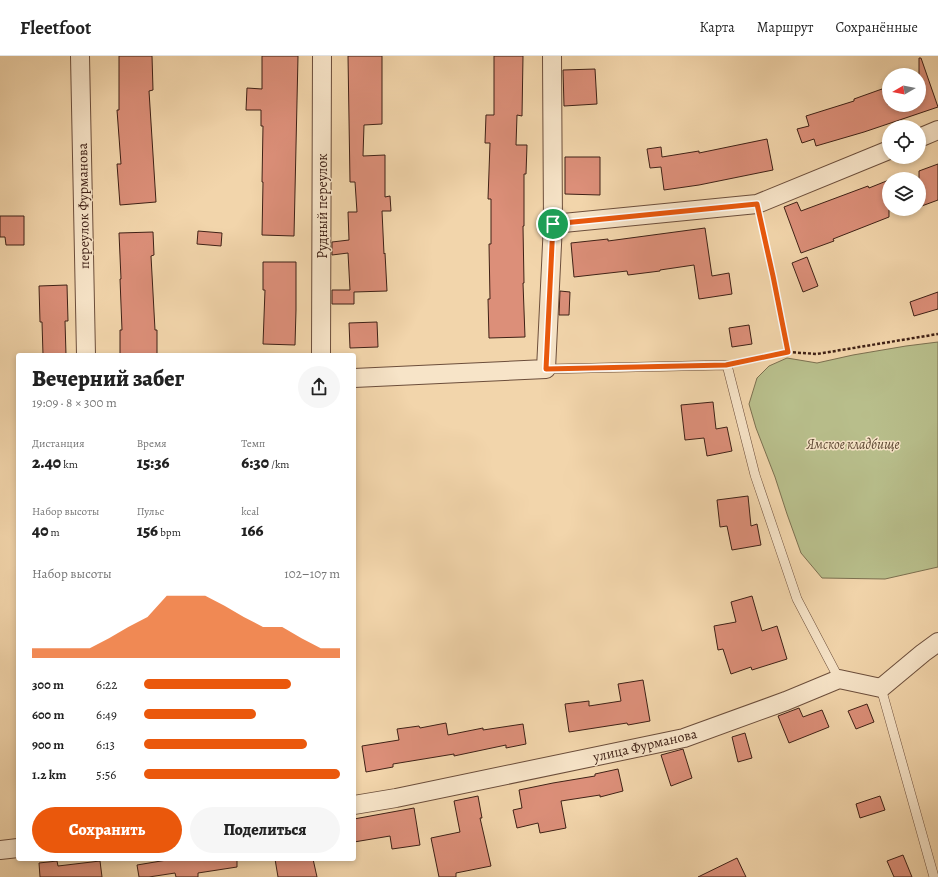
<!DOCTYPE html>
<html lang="ru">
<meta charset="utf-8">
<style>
body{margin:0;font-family:Alegreya,serif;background:#f6f6f6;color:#222;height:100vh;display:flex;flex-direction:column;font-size:15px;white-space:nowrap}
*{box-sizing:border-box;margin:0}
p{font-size:13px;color:#767676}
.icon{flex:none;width:22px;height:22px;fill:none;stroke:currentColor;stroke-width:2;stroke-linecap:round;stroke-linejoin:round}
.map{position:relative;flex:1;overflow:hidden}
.side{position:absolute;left:16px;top:297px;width:340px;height:508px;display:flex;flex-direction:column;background:#fff;border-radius:4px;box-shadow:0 2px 6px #0003}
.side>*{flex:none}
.needle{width:26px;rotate:261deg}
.fabs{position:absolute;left:882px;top:12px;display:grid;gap:8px}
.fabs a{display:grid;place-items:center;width:44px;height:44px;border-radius:50%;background:#fff;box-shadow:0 2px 6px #0003;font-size:20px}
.pin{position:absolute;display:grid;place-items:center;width:34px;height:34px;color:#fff;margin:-17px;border:2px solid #fff;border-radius:50%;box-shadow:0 1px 4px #0007}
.round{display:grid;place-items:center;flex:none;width:42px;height:42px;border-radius:21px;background:#f6f6f6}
.summary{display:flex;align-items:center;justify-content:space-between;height:68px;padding:0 16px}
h1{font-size:22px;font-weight:800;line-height:30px}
.figures{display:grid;grid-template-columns:repeat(3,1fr);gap:6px;height:68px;padding:4px 16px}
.figures div{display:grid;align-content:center}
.figures b{font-size:17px;font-weight:800}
.figures small{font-size:11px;font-weight:400}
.figures p{font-size:11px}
.chart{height:112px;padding:8px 16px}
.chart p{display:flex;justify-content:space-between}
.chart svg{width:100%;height:72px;margin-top:4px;fill:#ea580c;opacity:.7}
.cta{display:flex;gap:8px;margin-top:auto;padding:8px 16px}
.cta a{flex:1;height:46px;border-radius:24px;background:#ea580c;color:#fff;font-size:16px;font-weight:800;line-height:46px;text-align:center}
.cta a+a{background:#f6f6f6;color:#222}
ul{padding:0 16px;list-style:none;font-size:13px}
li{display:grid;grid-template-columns:64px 48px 1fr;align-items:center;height:30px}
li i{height:10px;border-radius:5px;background:#ea580c}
header{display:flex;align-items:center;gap:24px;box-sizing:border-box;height:56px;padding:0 20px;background:#fff;border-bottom:1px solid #e0e0e0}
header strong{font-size:19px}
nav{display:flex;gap:22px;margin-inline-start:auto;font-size:14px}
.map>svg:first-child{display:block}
.green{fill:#b8be8b;stroke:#7c7050}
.building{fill:#dc8f79;stroke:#3f2116}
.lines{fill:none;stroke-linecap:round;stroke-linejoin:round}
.lane-casing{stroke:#6c4e3b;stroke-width:10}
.street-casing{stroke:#6c4e3b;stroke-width:20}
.path{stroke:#3f2116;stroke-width:2.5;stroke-dasharray:3 2;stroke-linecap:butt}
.lane{stroke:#f7e4c8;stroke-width:9}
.street{stroke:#f7e4c8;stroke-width:18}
.route-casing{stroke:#fff;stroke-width:8}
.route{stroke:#ea580c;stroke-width:5}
.labels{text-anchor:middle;stroke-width:3;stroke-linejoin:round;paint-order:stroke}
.street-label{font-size:14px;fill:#3f2116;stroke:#f7e4c8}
.park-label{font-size:14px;font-style:italic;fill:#5d4833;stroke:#f7e4c8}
</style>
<header>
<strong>Fleetfoot</strong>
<nav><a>Карта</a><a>Маршрут</a><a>Сохранённые</a></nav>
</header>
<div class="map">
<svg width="938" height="821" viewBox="0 0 938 821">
<rect width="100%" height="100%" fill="#f2d5ab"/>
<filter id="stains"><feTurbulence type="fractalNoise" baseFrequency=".005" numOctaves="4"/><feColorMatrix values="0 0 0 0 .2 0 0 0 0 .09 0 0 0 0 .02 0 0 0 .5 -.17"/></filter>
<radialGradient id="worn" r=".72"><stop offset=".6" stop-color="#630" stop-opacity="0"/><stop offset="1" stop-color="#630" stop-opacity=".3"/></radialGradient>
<path class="green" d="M938 286V511L885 523 822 522 801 497 787 458 775 421 756 372 749 348 757 322 769 310 787 302 817 307 853 299 906 290Z"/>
<path class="building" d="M119 0H152L153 34 149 35 156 146 120 149 117 108H121L117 54H119Z
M262 0H298L294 180 262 179 263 126H262L263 70H261V54H246L247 32 262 33Z
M348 0H382V68L364 69 363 100 385 99V141L390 140 391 155H382L384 198 385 197 387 235 354 236V248H332V234H350L348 197 332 199V186L349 184 348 156H357L355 126H350Z
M494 0H523L522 60 517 59 516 89H527L526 118H524V170H523L524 227H523L525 281 489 282 488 243H490L489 188H491V143H488L490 87H485L486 59H494Z
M919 2H921L938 51 864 76 816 90 814 83 802 87 797 73 809 70 806 60 854 45V43L882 33 888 49H919Z
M595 13 597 48 564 50 563 14Z
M767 83 773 114 699 129 664 134 661 111 650 112 647 93 661 91 662 101 699 95V97Z
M565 101H600V139L565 138Z
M938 108V144L919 151V115Z
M889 124V161L833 183 834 185 801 197 784 151 797 146 801 155 868 130 869 132Z
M0 160H24V189H6L5 181H0Z
M705 172 712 220 729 217 732 238 699 243 694 209 660 214V215L628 219 627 215 574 221 571 187 608 183V185Z
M198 175 222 177 221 190 197 188Z
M153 176 154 199 151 200 155 274H157V299H120V274H122L120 223H121L119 177Z
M807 201 818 230 803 236 792 207Z
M263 206H296V254L295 289 263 288 265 234H263Z
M67 229 68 265H65L66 299H43L42 266H40L39 230Z
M560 235 570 236 569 259H559Z
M938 236V253L914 260 910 246Z
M377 266 378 291 350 292 349 267Z
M749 269 752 288 732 291 729 272Z
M713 346 716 373 727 371 732 395 707 400 704 382 685 384 681 349Z
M748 440 751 470 757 468 761 489 732 494 727 470 720 471 717 444Z
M752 540 762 575 777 570 787 603 752 614 751 611 731 618 723 593 718 594 714 570 736 566 731 546Z
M643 624 650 665 628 669 627 667 569 676 565 648 589 645V650L621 645 618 628Z
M867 648 874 666 856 673 848 655Z
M799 652 803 661 822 654 829 671 789 687 778 660Z
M446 667 448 679 483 672V674L523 668 526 688 506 692V689L454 700V698L393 708V711L366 716 362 690 399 684 397 673 419 670 420 672Z
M745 677 752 702 738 706 732 681Z
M683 693 692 722 671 730 661 699Z
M618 713 623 735 600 741V739L561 745 566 772 540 777 538 767 517 772 513 754 522 752 519 734 553 727 595 720V718Z
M478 740 482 762H480L491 810 456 817V821H439L431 782 460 776 454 745Z
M880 740 885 754 860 762 856 748Z
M414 752 420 789 392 793 390 780 354 786V763Z
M903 799 912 821H894L887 805Z
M737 802 746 821H698Z
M173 803H237V811L198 817V821H176L175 817 149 821H139L137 809Z
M275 803H313L317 821H278Z
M57 805 58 810 100 805 102 821H40L39 807Z"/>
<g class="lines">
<defs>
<path id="lane" d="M546 313 727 309 755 419 797 543 839 623
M881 632 934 821"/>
<path id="street" d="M80 0 86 299
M919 82 938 74
M553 168 757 148 889 94
M321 299 322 0
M354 322 546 313 553 168 552 0
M354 749 396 742 684 682 786 645 839 623 881 632 923 597 938 586
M0 794 18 792"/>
</defs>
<use href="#lane" class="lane-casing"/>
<use href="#street" class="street-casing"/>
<path class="path" d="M788 296 817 298 938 278
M739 307 788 296 773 220 760 165"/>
<use href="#lane" class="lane"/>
<use href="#street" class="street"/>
</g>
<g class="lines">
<defs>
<path id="route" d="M757 148 773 220 788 296 726 309 546 313 553 168Z"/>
</defs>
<use href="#route" class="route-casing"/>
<use href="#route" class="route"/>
</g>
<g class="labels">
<g class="street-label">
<text transform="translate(83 150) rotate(-91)" y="5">переулок Фурманова</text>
<text transform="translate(322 150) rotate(-90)" y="5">Рудный переулок</text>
<text transform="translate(645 689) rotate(-13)" y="5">улица Фурманова</text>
</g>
<g class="park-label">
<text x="853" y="393">Ямское кладбище</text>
</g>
</g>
<rect width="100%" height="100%" filter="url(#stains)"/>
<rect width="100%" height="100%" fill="url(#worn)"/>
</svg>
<div class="fabs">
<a><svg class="needle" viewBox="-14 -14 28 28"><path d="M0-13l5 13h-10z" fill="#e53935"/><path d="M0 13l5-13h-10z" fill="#767676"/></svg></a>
<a><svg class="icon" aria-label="locate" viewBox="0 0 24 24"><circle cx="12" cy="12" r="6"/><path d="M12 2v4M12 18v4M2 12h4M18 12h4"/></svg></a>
<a><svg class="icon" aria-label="layers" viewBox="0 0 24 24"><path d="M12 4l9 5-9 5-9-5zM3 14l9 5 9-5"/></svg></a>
</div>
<div class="pin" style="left:553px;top:168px;background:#1e9e55"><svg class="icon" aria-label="arrive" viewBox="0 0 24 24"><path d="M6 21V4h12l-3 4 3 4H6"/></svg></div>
<section class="side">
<div class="summary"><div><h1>Вечерний забег</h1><p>19:09 · 8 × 300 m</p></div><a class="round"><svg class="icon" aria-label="share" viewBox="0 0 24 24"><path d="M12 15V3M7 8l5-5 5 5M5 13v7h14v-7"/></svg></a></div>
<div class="figures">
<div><p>Дистанция</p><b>2.40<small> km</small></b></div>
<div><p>Время</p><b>15:36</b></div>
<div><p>Темп</p><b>6:30<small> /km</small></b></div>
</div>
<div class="figures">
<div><p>Набор высоты</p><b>40<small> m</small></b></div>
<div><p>Пульс</p><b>156<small> bpm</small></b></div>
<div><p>kcal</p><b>166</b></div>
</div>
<div class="chart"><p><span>Набор высоты</span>102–107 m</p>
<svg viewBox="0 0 160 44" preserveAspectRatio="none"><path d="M0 44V38L10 38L20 38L30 38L40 32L50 25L60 19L70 6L80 6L90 6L100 12L110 19L120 25L130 25L140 32L150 38L160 38V44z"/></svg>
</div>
<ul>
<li><b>300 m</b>6:22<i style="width:75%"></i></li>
<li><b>600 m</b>6:49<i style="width:57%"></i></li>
<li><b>900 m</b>6:13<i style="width:83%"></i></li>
<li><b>1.2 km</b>5:56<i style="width:100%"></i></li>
</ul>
<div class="cta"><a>Сохранить</a><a>Поделиться</a></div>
</section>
</div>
